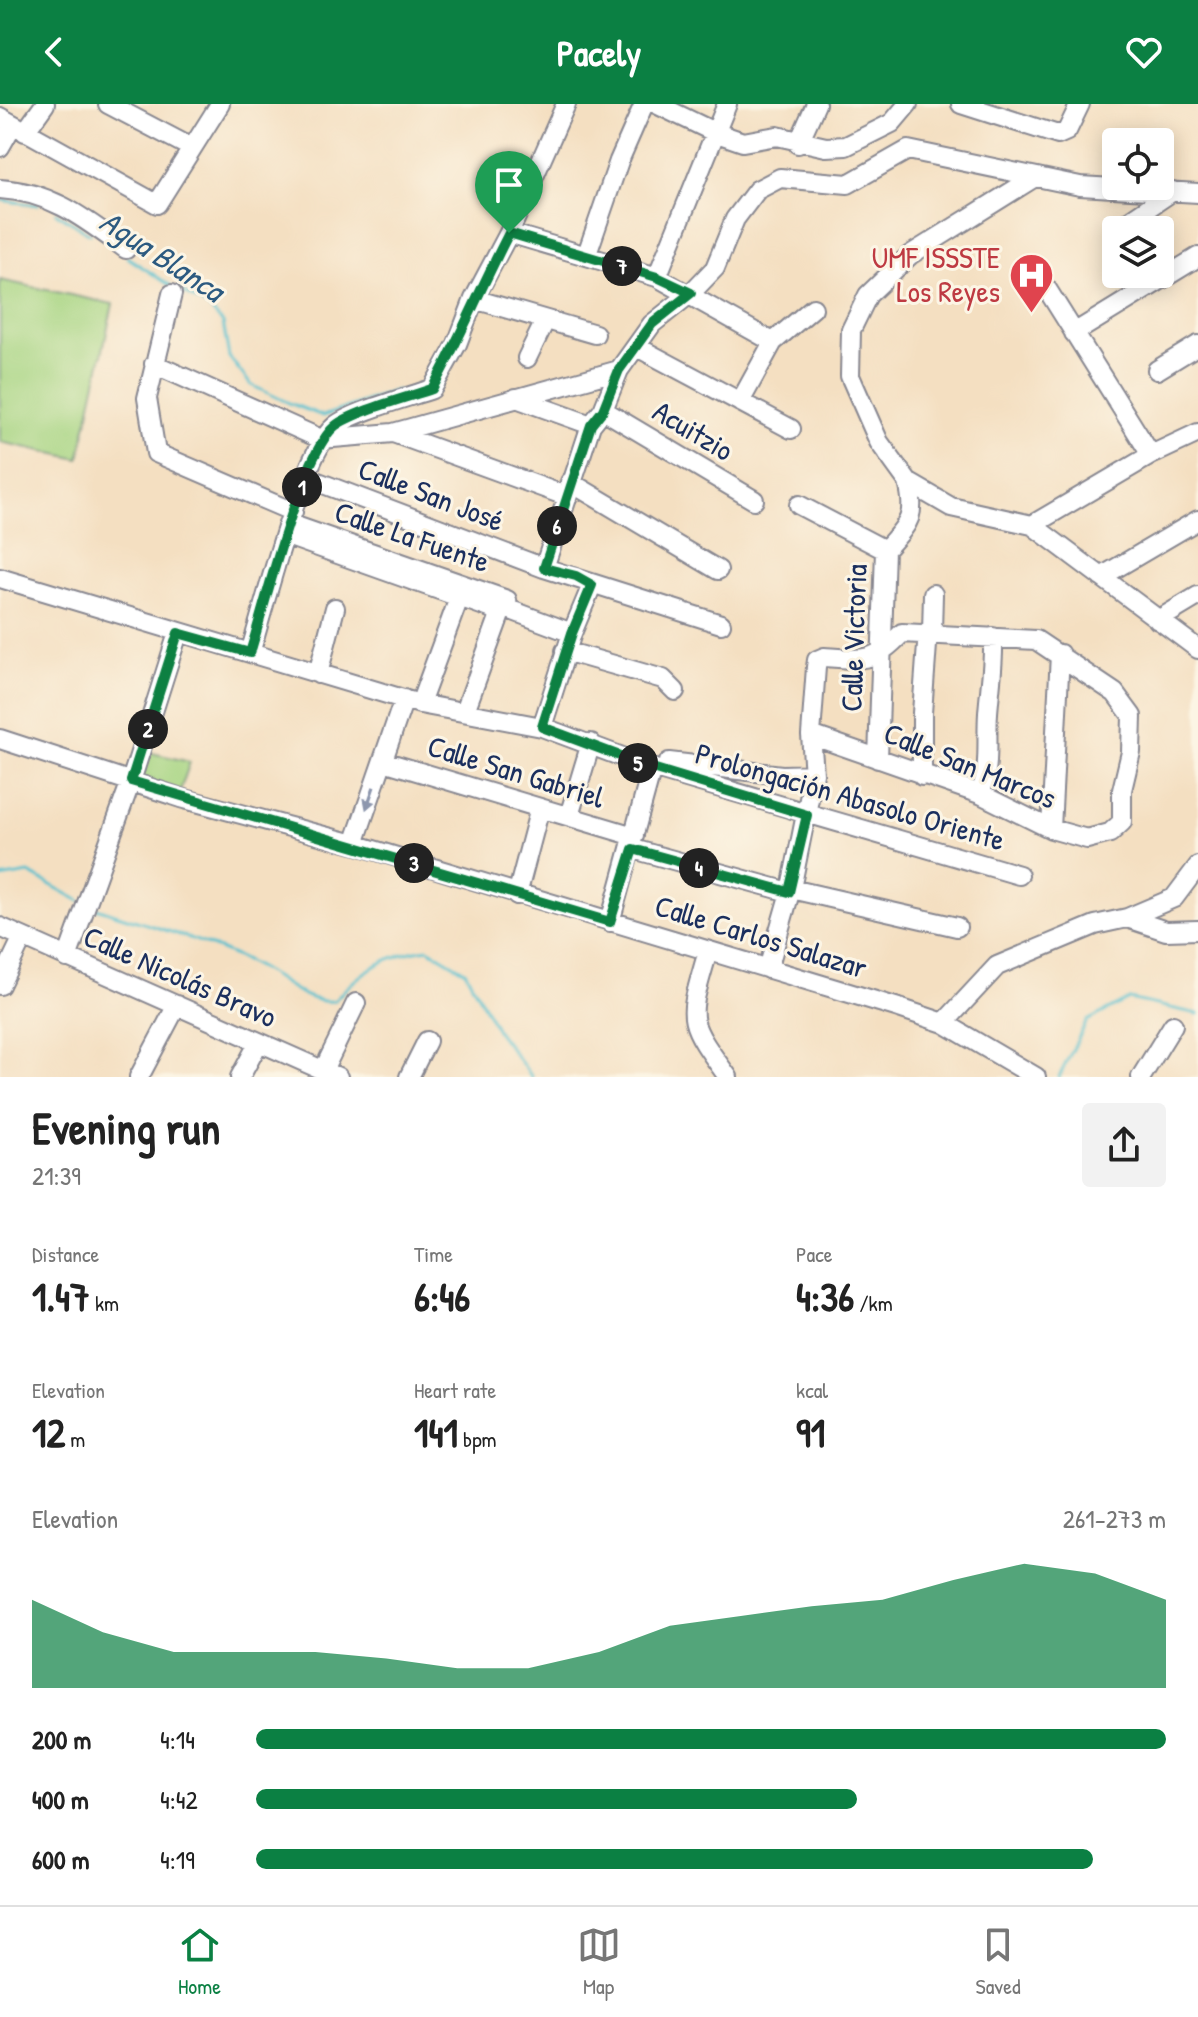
<!DOCTYPE html>
<meta charset="utf-8">
<style>
body{margin:0;font-family:"Patrick Hand",sans-serif;background:#f2f2f2;color:#222;height:100vh;display:flex;flex-direction:column;font-size:30px;white-space:nowrap}
*{box-sizing:border-box;margin:0}
p{font-size:26px;color:#767676}
.icon{flex:none;width:44px;height:44px;fill:none;stroke:currentColor;stroke-width:2;stroke-linecap:round;stroke-linejoin:round}
.map{position:relative;height:973px;overflow:hidden}
.drawer{display:flex;flex-direction:column;background:#fff;flex:1}
.drawer>*{flex:none}
.buttons{position:absolute;left:1102px;top:24px;display:grid;gap:16px}
.buttons a{display:grid;place-items:center;width:72px;height:72px;border-radius:8px;background:#fff;box-shadow:0 4px 20px #0003;font-size:40px}
.pin{position:absolute;display:grid;place-items:center;width:68px;height:68px;color:#fff;margin:-82px -34px;border-radius:50% 50% 50% 0;rotate:-45deg;box-shadow:0 0 8px #0007}
.pin .icon{rotate:45deg}
.km{position:absolute;width:40px;height:40px;margin:-20px;border-radius:50%;background:#222;color:#fff;font-size:22px;line-height:40px;text-align:center}
.round{display:grid;place-items:center;flex:none;width:84px;height:84px;border-radius:8px;background:#f2f2f2}
.head{display:flex;align-items:center;justify-content:space-between;height:136px;padding:0 32px}
h1{font-size:44px;font-weight:800;line-height:60px}
.figures{display:grid;grid-template-columns:repeat(3,1fr);gap:12px;height:136px;padding:8px 32px}
.figures div{display:grid;align-content:center}
.figures b{font-size:40px;font-weight:800}
.figures small{font-size:22px;font-weight:400}
.figures p{font-size:22px}
.chart{height:224px;padding:16px 32px}
.chart p{display:flex;justify-content:space-between}
.chart svg{width:100%;height:144px;margin-top:8px;fill:#0b8043;opacity:.7}
ul{padding:0 32px;list-style:none;font-size:26px}
li{display:grid;grid-template-columns:128px 96px 1fr;align-items:center;height:60px}
li i{height:20px;border-radius:10px;background:#0b8043}
header{display:flex;justify-content:space-between;align-items:center;height:104px;padding:0 32px;background:#0b8043;color:#fff;font-size:36px;font-weight:800}
.tabs{display:flex;justify-content:space-around;align-items:center;height:112px;border-top:2px solid #e0e0e0;background:#fff;font-size:22px;color:#767676}
.tabs a{display:grid;justify-items:center;gap:4px}
.tabs .active{color:#0b8043}
.map>svg:first-child{display:block}
.green{fill:#a6d481;stroke:#608270;stroke-width:2}
.lines{fill:none;stroke-linecap:round;stroke-linejoin:round}
.stream{stroke:#54bfce;stroke-width:3}
.minor-casing{stroke:#888790;stroke-width:22}
.minor{stroke:#fff;stroke-width:18}
.oneway{fill:#8d97ae}
.route-casing{stroke:#fff;stroke-width:16}
.route{stroke:#0b8043;stroke-width:10}
.labels{text-anchor:middle;stroke-width:6;stroke-linejoin:round;paint-order:stroke}
.health-label{font-size:30px;fill:#be3a42;stroke:#fcf5e5;text-anchor:end}
.street-label{font-size:30px;fill:#1b2f5e;stroke:#fcf5e5}
.water-label{font-size:32px;font-style:italic;fill:#2c5a80;stroke:#fcf5e5}
</style>
<header><svg class="icon" aria-label="back" viewBox="0 0 24 24"><path d="M15 5l-7 7 7 7"/></svg>Pacely<svg class="icon" aria-label="heart" viewBox="0 0 24 24"><path d="M12 20l-8-8c-3-5 5-10 8-4 3-6 11-1 8 4z"/></svg></header>
<div class="map">
<svg width="1198" height="973" viewBox="0 0 1198 973">
<rect width="100%" height="100%" fill="#fcf5e5"/>
<filter id="ink" filterUnits="userSpaceOnUse"><feTurbulence type="fractalNoise" baseFrequency=".0125" numOctaves="2"/><feDisplacementMap in="SourceGraphic" scale="16" xChannelSelector="R" yChannelSelector="G"/><feConvolveMatrix kernelMatrix="1 2 1 2 8 2 1 2 1" color-interpolation-filters="sRGB"/></filter>
<filter id="wash" filterUnits="userSpaceOnUse"><feTurbulence type="fractalNoise" baseFrequency=".006" numOctaves="4" result="noise"/><feDisplacementMap in="SourceGraphic" scale="32" xChannelSelector="R" yChannelSelector="G"/><feGaussianBlur stdDeviation="1.8" result="paint"/><feColorMatrix in="noise" values="0 0 0 0 0 0 0 0 0 0 0 0 0 0 0 0 0 1.4 0 .05"/><feComposite in="paint" operator="in"/></filter>
<g filter="url(#wash)">
<rect width="100%" height="100%" fill="#f4dfc1"/>
<path class="green" d="M0 176 113 200 79 355 0 338Z
M148 648 190 658 180 687 141 676Z"/>
<g class="lines">
<path class="stream" d="M0 96 38 101
M56 109 90 130
M127 153 171 182
M178 185 208 203 223 219 229 253 251 281 289 299 323 312 397 286
M0 774 29 769 80 797
M94 803C151 823 216 838 268 869 290 882 309 900 334 897 361 866 388 850 428 845L465 867 498 928 532 973
M1059 973 1087 917 1129 895 1198 910"/>
</g>
</g>
<g filter="url(#ink)">
<g class="lines">
<defs>
<path id="minor" d="M108 0 190 43
M656 0 714 28 743 38 777 32 826 43 846 42 892 19 908 0
M961 0 1058 31 1067 27 1080 0
M0 13 157 100 220 0
M25 28 45 0
M798 40 816 0
M0 43 12 22
M1035 73 910 151 868 191 851 226 850 272 879 338 908 378 951 403 1032 421 1198 545
M0 85C52 88 85 115 126 145
M1130 116 1173 87
M509 129 657 173 773 238
M587 150 619 57 644 0
M657 173 727 0
M1047 185 1151 351
M172 190 147 294 156 349 293 408
M474 195 595 230
M1074 229 1198 153
M637 243 791 325
M527 254 545 217
M154 260 321 335 393 329 619 266
M1157 266 1198 241
M516 294 591 321
M740 298 773 238 813 204
M603 306 754 396
M393 329 566 392
M305 373 544 464 721 520
M570 378 718 466
M799 401 885 446
M290 420 507 496 508 505 501 508 465 607
M1032 421 1151 351 1198 329
M287 432 501 508
M544 464 591 321 603 306 619 266 652 220 691 189 715 164 735 115 757 86 780 74 848 80 908 46 1080 82 1198 89
M1101 473 1198 416
M0 474 420 600 542 623 652 664 1019 771
M508 505 572 529
M1158 516 1198 492
M932 528 933 490
M565 547 663 575 675 587
M250 549C265 501 302 348 335 322 352 308 409 293 432 285L457 240 474 195 509 129 566 0
M318 570 335 504
M420 600 459 494
M542 623 572 529 592 481
M0 635 181 694 354 740 899 904 944 919 1036 973
M878 655 885 446C908 420 917 414 908 378
M383 657 634 732
M669 658 782 671 814 670
M922 672V609L928 527
M980 690C991 662 986 638 988 609 990 582 994 561 993 533
M569 712 591 639
M1051 725 1060 550
M354 740 404 595
M633 745 789 788
M791 785 957 823
M517 791 540 704
M1127 814 1174 794 1198 762
M610 818 652 664
M0 823 338 973
M708 847C688 918 684 912 728 973
M67 854 131 677 178 529
M768 865 791 785 814 670 811 631 816 563 817 556 824 553C864 556 874 559 902 529L1036 536 1115 589 1132 612 1131 648 1122 686V718L1110 729 1087 735 1051 725 980 690 811 631
M0 881 22 835
M944 919 997 862 1095 821 1127 814 1166 827 1198 826
M324 965 356 899
M139 973 177 901
M240 973 259 938
M409 973 427 937
M1141 973 1173 921"/>
</defs>
<use href="#minor" class="minor-casing"/>
<use href="#minor" class="minor"/>
</g>
<defs><path id="oneway-solid" d="M-6-.8H1V-3.2L6.5 0L1 3.2V.8H-6Z" transform="scale(2)"/></defs>
<use class="oneway" href="#oneway-solid" transform="translate(370 694) rotate(109)"/>
</g>
<g class="lines" filter="url(#ink)">
<defs>
<path id="route" d="M509 129 657 173 691 189 652 220 619 266 603 306 591 321 544 464 576 472 592 481 572 529 542 623 652 664 807 711 789 788 633 745 610 818 131 677 178 529 250 549C265 501 302 349 335 322 352 308 409 293 432 285 460 234 482 181 509 129Z"/>
</defs>
<use href="#route" class="route-casing"/>
<use href="#route" class="route"/>
</g>
<defs>
<symbol id="hospital-pin" viewBox="-11 -11 22 30"><path d="M0 17L-7.5 6A9.5 9.5 0 1 1 7.5 6Z" fill="#e0444e" stroke="#fcf5e5"/><path d="M-5-5h3v3.5h4V-5h3V5h-3V1.5h-4V5h-3Z" fill="#fff"/></symbol>
</defs>
<g fill-rule="evenodd">
<use href="#hospital-pin" x="1006" y="146" width="51" height="69"/>
</g>
<g class="labels">
<g class="health-label">
<text x="1000" y="164">UMF ISSSTE<tspan x="1000" dy="34">Los Reyes</tspan></text>
</g>
<g class="street-label">
<text transform="translate(693 327) rotate(31)" y="10">Acuitzio</text>
<text transform="translate(431 391) rotate(21)" y="10">Calle San José</text>
<text transform="translate(412 433) rotate(19)" y="10">Calle La Fuente</text>
<text transform="translate(854 534) rotate(-88)" y="10">Calle Victoria</text>
<text transform="translate(970 662) rotate(22)" y="10">Calle San Marcos</text>
<text transform="translate(516 668) rotate(17)" y="10">Calle San Gabriel</text>
<text transform="translate(850 693) rotate(16)" y="10">Prolongación Abasolo Oriente</text>
<text transform="translate(761 833) rotate(17)" y="10">Calle Carlos Salazar</text>
<text transform="translate(180 873) rotate(24)" y="10">Calle Nicolás Bravo</text>
</g>
<g class="water-label">
<text transform="translate(162 152) rotate(33)" y="11">Agua Blanca</text>
</g>
</g>
</svg>
<div class="buttons">
<a><svg class="icon" aria-label="locate" viewBox="0 0 24 24"><circle cx="12" cy="12" r="6"/><path d="M12 2v4M12 18v4M2 12h4M18 12h4"/></svg></a>
<a><svg class="icon" aria-label="layers" viewBox="0 0 24 24"><path d="M12 4l9 5-9 5-9-5zM3 14l9 5 9-5"/></svg></a>
</div>
<div class="pin" style="left:509px;top:129px;background:#1e9e55"><svg class="icon" aria-label="arrive" viewBox="0 0 24 24"><path d="M6 21V4h12l-3 4 3 4H6"/></svg></div>
<b class="km" style="left:302px;top:383px">1</b>
<b class="km" style="left:148px;top:625px">2</b>
<b class="km" style="left:414px;top:759px">3</b>
<b class="km" style="left:699px;top:764px">4</b>
<b class="km" style="left:638px;top:659px">5</b>
<b class="km" style="left:557px;top:422px">6</b>
<b class="km" style="left:622px;top:162px">7</b>
</div>
<section class="drawer">
<div class="head"><div><h1>Evening run</h1><p>21:39</p></div><a class="round"><svg class="icon" aria-label="share" viewBox="0 0 24 24"><path d="M12 15V3M7 8l5-5 5 5M5 13v7h14v-7"/></svg></a></div>
<div class="figures">
<div><p>Distance</p><b>1.47<small> km</small></b></div>
<div><p>Time</p><b>6:46</b></div>
<div><p>Pace</p><b>4:36<small> /km</small></b></div>
</div>
<div class="figures">
<div><p>Elevation</p><b>12<small> m</small></b></div>
<div><p>Heart rate</p><b>141<small> bpm</small></b></div>
<div><p>kcal</p><b>91</b></div>
</div>
<div class="chart"><p><span>Elevation</span>261–273 m</p>
<svg viewBox="0 0 160 44" preserveAspectRatio="none"><path d="M0 44V17L10 27L20 33L30 33L40 33L50 35L60 38L70 38L80 33L90 25L100 22L110 19L120 17L130 11L140 6L150 9L160 17V44z"/></svg>
</div>
<ul>
<li><b>200 m</b>4:14<i style="width:100%"></i></li>
<li><b>400 m</b>4:42<i style="width:66%"></i></li>
<li><b>600 m</b>4:19<i style="width:92%"></i></li>
</ul>
</section>
<nav class="tabs">
<a class="active"><svg class="icon" aria-label="home" viewBox="0 0 24 24"><path d="M3 11l9-7 9 7M6 9v11h12V9"/></svg>Home</a>
<a><svg class="icon" aria-label="map" viewBox="0 0 24 24"><path d="M3 6l6-2 6 2 6-2v14l-6 2-6-2-6 2zM9 4v14M15 6v14"/></svg>Map</a>
<a><svg class="icon" aria-label="saved" viewBox="0 0 24 24"><path d="M7 4h10v16l-5-4-5 4z"/></svg>Saved</a>
</nav>
